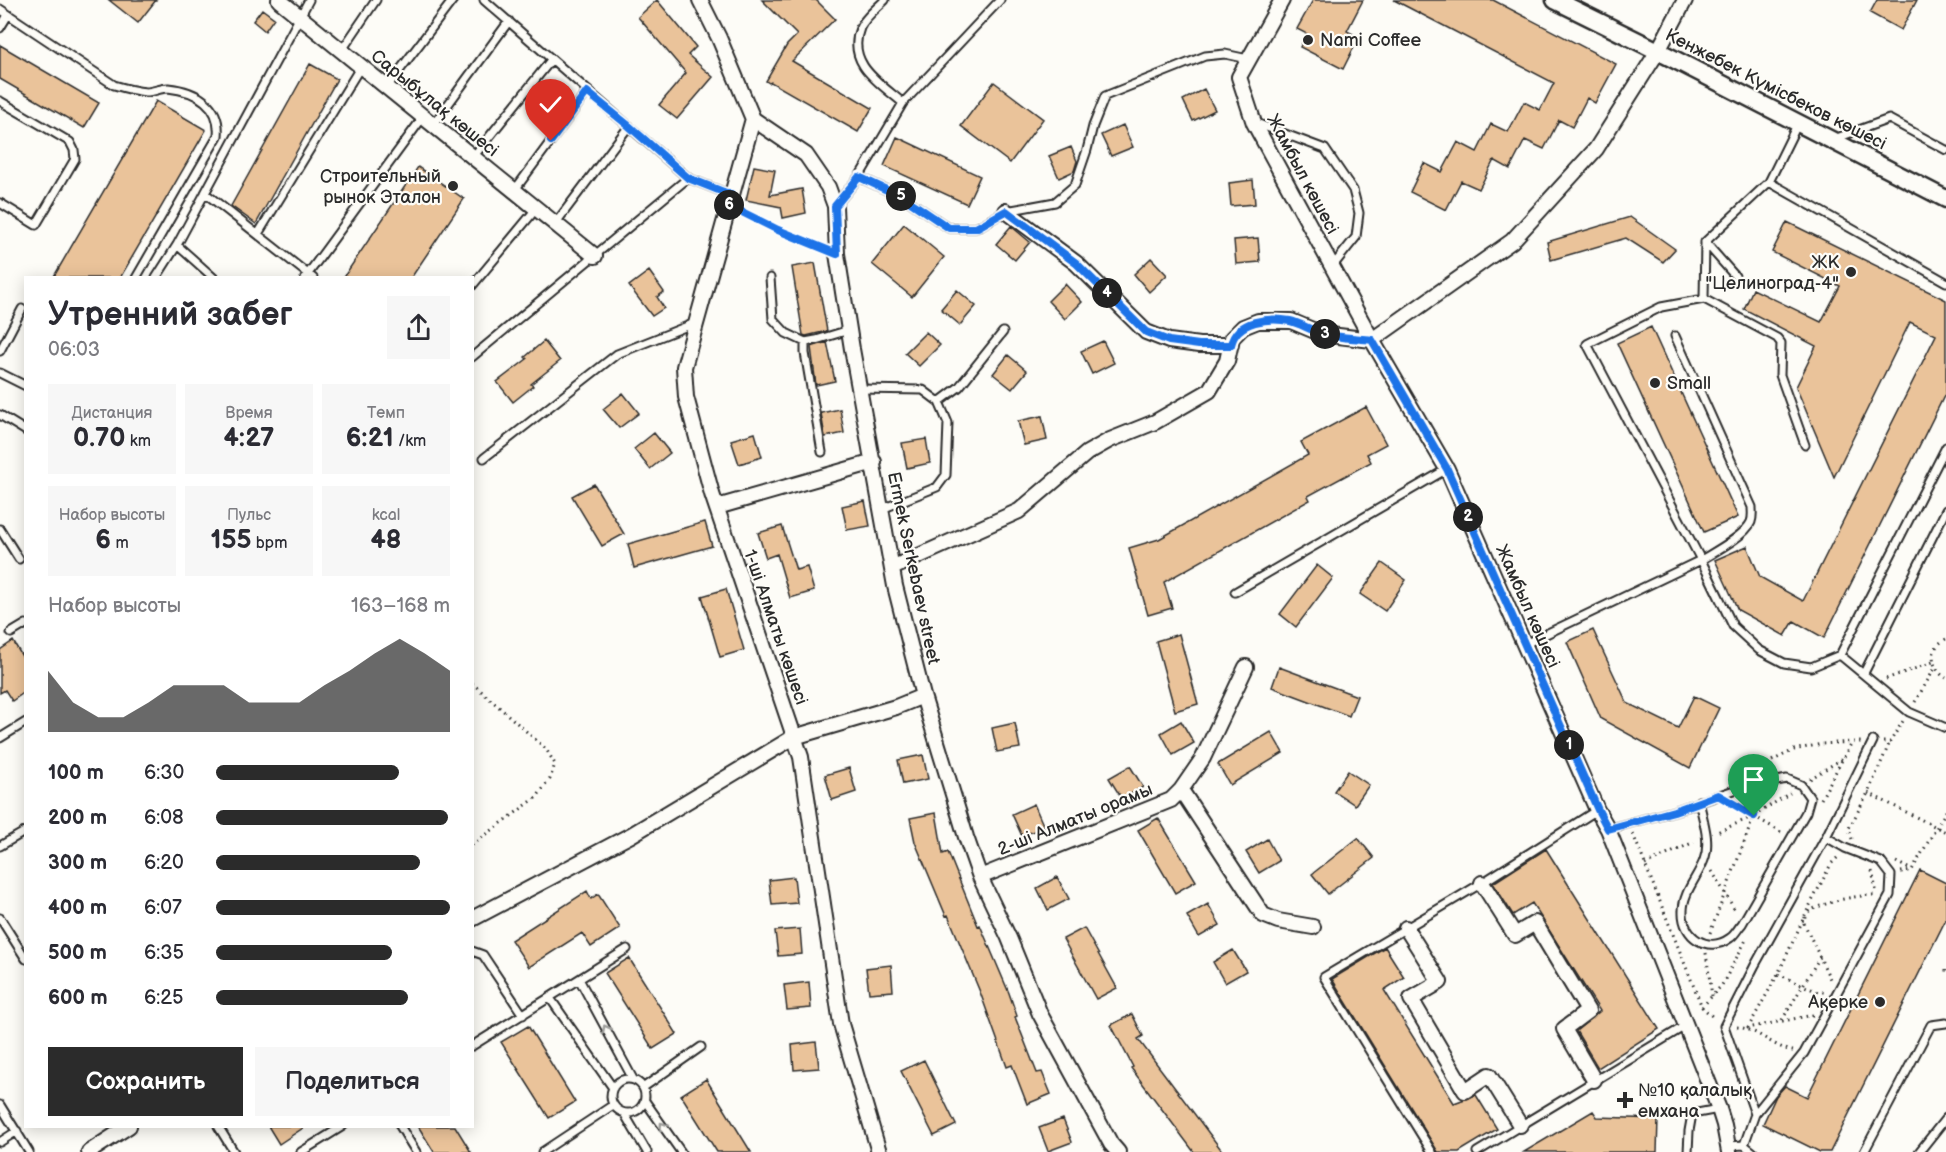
<!DOCTYPE html>
<html lang="ru">
<meta charset="utf-8">
<style>
body{margin:0;font-family:"Balsamiq Sans",sans-serif;background:#f7f7f7;color:#2b2b33;height:100vh;display:flex;flex-direction:column;font-size:22px;white-space:nowrap}
*{box-sizing:border-box;margin:0}
p{font-size:20px;color:#7c7c81}
.icon{flex:none;width:33px;height:33px;fill:none;stroke:currentColor;stroke-width:2;stroke-linecap:round;stroke-linejoin:round}
.map{position:relative;flex:1;overflow:hidden}
.side{position:absolute;left:24px;top:276px;width:450px;height:852px;display:flex;flex-direction:column;background:#fff;border-radius:0px;box-shadow:0 3px 15px #0003}
.side>*{flex:none}
.pin{position:absolute;display:grid;place-items:center;width:51px;height:51px;color:#fff;margin:-62px -26px;border-radius:50% 50% 50% 0;rotate:-45deg;box-shadow:0 0 6px #0007}
.pin .icon{rotate:45deg}
.km{position:absolute;width:30px;height:30px;margin:-15px;border-radius:50%;background:#222;color:#fff;font-size:16px;line-height:30px;text-align:center}
.round{display:grid;place-items:center;flex:none;width:63px;height:63px;border-radius:0px;background:#f7f7f7}
.overview{display:flex;align-items:center;justify-content:space-between;height:102px;padding:0 24px}
h1{font-size:33px;font-weight:700;line-height:45px}
.metrics{display:grid;grid-template-columns:repeat(3,1fr);gap:9px;height:102px;padding:6px 24px}
.metrics div{display:grid;align-content:center;border-radius:0px;background:#f7f7f7;text-align:center}
.metrics b{font-size:26px;font-weight:700}
.metrics small{font-size:16px;font-weight:400}
.metrics p{font-size:16px}
.chart{height:168px;padding:12px 24px}
.chart p{display:flex;justify-content:space-between}
.chart svg{width:100%;height:108px;margin-top:6px;fill:#2b2b2b;opacity:.7}
.primary-button{display:flex;gap:12px;margin-top:auto;padding:12px 24px}
.primary-button a{flex:1;height:69px;border-radius:0px;background:#2b2b2b;color:#fff;font-size:24px;font-weight:700;line-height:69px;text-align:center}
.primary-button a+a{background:#f7f7f7;color:#2b2b33}
ul{padding:0 24px;list-style:none;font-size:20px}
li{display:grid;grid-template-columns:96px 72px 1fr;align-items:center;height:45px}
li i{height:15px;border-radius:8px;background:#2b2b2b}
.map>svg:first-child{display:block}
.building{fill:#eac39a;stroke:#2b2b2b;stroke-width:1.5}
.lines{fill:none;stroke-linecap:round;stroke-linejoin:round}
.service-casing{stroke:#2b2b2b;stroke-width:11}
.minor-casing{stroke:#2b2b2b;stroke-width:18}
.tertiary-casing{stroke:#2b2b2b;stroke-width:21}
.path{stroke:#2b2b2b;stroke-width:3;stroke-dasharray:1.5 4.5;stroke-linecap:butt}
.service{stroke:#fdfcf7;stroke-width:7}
.minor{stroke:#fdfcf7;stroke-width:14}
.tertiary{stroke:#fdfcf7;stroke-width:16}
.oneway{stroke:#9e9e9b}
.route-casing{stroke:#fff;stroke-width:12}
.route{stroke:#1a73e8;stroke-width:8}
.poi-dot{fill:#2b2b2b;stroke:#fdfcf7;stroke-width:2}
.labels{text-anchor:middle;stroke-width:4.5;stroke-linejoin:round;paint-order:stroke}
.poi-label{font-size:18px;fill:#2b2b2b;stroke:#fdfcf7;text-anchor:start}
.street-label{font-size:18px;fill:#2b2b2b;stroke:#fdfcf7}
</style>
<div class="map">
<svg width="1946" height="1152" viewBox="0 0 1946 1152">
<rect width="100%" height="100%" fill="#fdfcf7"/>
<filter id="ink" filterUnits="userSpaceOnUse"><feTurbulence type="fractalNoise" baseFrequency=".0167" numOctaves="2"/><feDisplacementMap in="SourceGraphic" scale="12" xChannelSelector="R" yChannelSelector="G"/><feConvolveMatrix kernelMatrix="1 2 1 2 8 2 1 2 1" color-interpolation-filters="sRGB"/></filter>
<g filter="url(#ink)">
<path class="building" d="M109 0H156L138 23Z
M657 0 696 47 688 55 713 77 677 119 659 105 686 73 638 17Z
M762 0H816L835 19 792 61 872 108 858 132 771 82 769 83 766 81 787 45 797 35Z
M1313 0H1363L1347 31 1359 37 1343 69 1300 47 1307 34 1297 29Z
M1394 0H1493L1616 64 1595 103 1587 98 1572 127 1559 120 1544 149 1525 140 1510 169 1494 160 1479 189 1461 181 1446 210 1410 192 1424 163 1442 172 1458 142 1477 152 1491 124 1508 132 1524 102 1540 110 1554 83Z
M1877 0H1917L1901 30 1870 13Z
M262 9 274 18 265 31 253 21Z
M0 45 99 103 84 128 0 79Z
M310 64 337 79 256 224 231 206Z
M994 82 1043 119 1010 163 961 126Z
M1204 89 1215 110 1193 121 1183 100Z
M156 101 206 130 120 278H53Z
M1123 125 1133 147 1111 156 1101 135Z
M897 137 980 176 967 204 884 166Z
M1071 147 1077 161 1074 171 1059 178 1049 156Z
M754 166 775 170 770 195 802 189 806 213 783 218 781 207 746 200Z
M418 167 464 199 411 278H343Z
M1253 180 1255 204 1231 206 1229 183Z
M1630 217 1675 249 1663 262 1626 238 1551 260 1547 242Z
M1787 222 1946 300V392L1824 638 1794 621 1785 636 1738 610 1715 560 1747 546 1760 577 1803 601 1936 335 1910 322 1834 477 1796 387 1816 346 1744 309 1753 289 1821 322 1840 286 1772 252Z
M904 224 944 257 912 297 872 264Z
M1011 226 1030 242 1015 260 996 244Z
M1258 238 1260 262 1236 264 1234 240Z
M1151 258 1167 275 1149 292 1134 274Z
M815 263 827 331 806 336 803 335 792 267Z
M649 271 664 292 657 297 664 308 652 316 629 286Z
M1065 284 1082 302 1065 319 1048 301Z
M957 290 976 306 960 325 941 309Z
M1651 327 1738 517 1704 532 1617 343Z
M926 332 940 345 919 366 905 353Z
M544 341 560 361 531 384 533 386 513 402 497 382 527 359 525 357Z
M1103 341 1114 363 1092 374 1081 351Z
M827 342 835 381 816 385 811 347Z
M1008 355 1027 371 1012 389 993 374Z
M623 393 639 413 619 428 603 409Z
M1366 407 1386 444 1367 454 1371 462 1308 496 1310 500 1164 582 1172 608 1148 615 1129 548 1159 539 1308 455 1301 442Z
M840 409 844 433 825 437 821 413Z
M1042 416 1047 440 1024 445 1018 421Z
M654 433 670 453 650 469 634 449Z
M755 433 762 457 739 464 731 440Z
M926 439 930 463 907 468 902 443Z
M594 484 624 534 602 546 572 496Z
M865 501 870 526 847 530 842 506Z
M705 522 712 546 634 568 628 544Z
M782 526 796 570 807 567 814 591 790 598 777 554 766 558 758 533Z
M1382 563 1406 580 1385 611 1360 594Z
M1317 565 1333 578 1296 627 1280 614Z
M726 589 744 650 720 657 702 596Z
M1593 630 1627 703 1678 728 1694 696 1719 708 1690 768 1601 719 1567 642Z
M1179 634 1198 704 1175 711 1156 641Z
M13 641 26 663V691L12 701 5 690 0 693V650Z
M1279 667 1357 696 1349 716 1272 687Z
M1181 721 1194 743 1173 755 1161 733Z
M1015 723 1020 748 997 752 992 728Z
M1271 732 1283 753 1230 785 1218 764Z
M923 755 928 779 903 784 898 760Z
M1130 766 1143 787 1122 799 1109 778Z
M849 768 856 792 832 800 825 775Z
M1348 771 1369 785 1355 805 1334 791Z
M1034 804 1044 827 1022 836 1012 814Z
M936 813 943 854 948 852 978 926 980 925 1009 993 1017 1016 1015 1017 1037 1073 1042 1072 1051 1094 1027 1104 1012 1065 1007 1067 980 992 948 915 946 916 915 842 910 818Z
M1158 818 1196 881 1175 893 1138 830Z
M1358 838 1374 858 1328 894 1312 874Z
M1267 839 1279 861 1259 873 1246 852Z
M1546 849 1659 1029 1598 1068 1576 1031 1600 1011 1532 903 1513 915 1493 883Z
M1920 870 1946 883V919L1830 1152H1820L1763 1124 1776 1096 1785 1086 1807 1097Z
M794 877 797 903 772 905 769 880Z
M1057 877 1069 899 1048 910 1037 888Z
M587 891 591 899 598 894 620 928 591 947 582 933 529 967 511 940Z
M1208 904 1220 925 1199 937 1187 916Z
M1084 928 1117 988 1096 999 1063 939Z
M800 929 802 954 778 956 775 931Z
M1385 947 1404 977 1384 990 1454 1103 1476 1095 1497 1129 1459 1152H1438L1332 979Z
M1233 950 1246 971 1225 983 1213 962Z
M629 958 677 1034 653 1049 605 973Z
M891 965 893 991 869 993 866 968Z
M809 982 811 1008 787 1010 784 985Z
M1132 1014 1143 1036 1138 1039 1223 1152H1194L1131 1068 1133 1067 1111 1025Z
M528 1026 575 1102 549 1118 501 1042Z
M816 1042 819 1068 794 1070 792 1045Z
M924 1060 956 1125 934 1136 901 1071Z
M706 1079 751 1152H717L681 1095Z
M1593 1111 1597 1117 1658 1119 1657 1152H1524Z
M1063 1119 1072 1142 1048 1151 1039 1128Z
M268 1126H306L279 1144Z
M418 1126H455L471 1152H434Z"/>
<g class="lines">
<defs>
<path id="service" d="M484 0 688 178 731 195
M885 0C877 8 864 18 860 28 846 64 880 83 903 103
M0 9 114 85C124 88 134 91 146 92 153 92 161 88 168 88 197 91 221 105 218 136L136 278
M0 28 8 15
M342 50 376 0
M387 87 453 0
M0 101 70 142 74 150 75 159 36 225 0 203
M1256 123 1325 149 1353 190 1359 213 1356 237 1332 267
M433 125 509 21
M1834 139 1889 119 1946 150
M473 157 551 60
M859 177 906 199 949 228H976L1006 211 1055 202 1075 185 1087 150 1093 126 1105 96 1205 56 1225 54 1248 59
M1769 182 1946 282
M514 191 587 92
M205 193 313 278
M835 206 859 177 903 103 1000 0
M555 224 629 126
M258 234 361 66
M1705 242 1769 182 1798 123
M177 245 214 278
M156 278 177 245 309 0
M305 278 423 117
M770 278 773 319 786 333 805 342 816 340 849 330
M472 286 536 209
M1704 299 1777 338 1781 343 1780 375 1805 445
M1675 336 1752 507C1752 512 1753 517 1751 522 1745 536 1714 552 1701 560L1587 344 1661 307 1704 299 1705 242 1735 276
M805 342V353L822 452
M0 351 22 309
M472 357 688 178
M0 373 26 386
M859 389 923 390 939 402 948 423 946 475 937 487 882 509
M939 402 959 387 1003 332
M0 415 26 431
M484 458 617 354 695 323
M0 529 19 559
M1235 592 1447 469
M11 633 26 624
M1525 644 1701 560 1733 626 1759 650 1784 663 1811 667 1840 655 1946 447
M1840 655 1909 712 1946 728
M1864 673 1946 510
M0 738 26 722
M1608 829 1674 811 1737 789 1787 779 1801 785 1810 798 1806 812 1742 924C1738 928 1735 935 1730 938 1708 954 1682 937 1683 911 1683 892 1698 877 1704 860 1711 842 1703 820 1699 801
M1826 837 1873 741
M0 846 26 831
M0 918 26 959
M472 951 483 955 523 1015
M579 979 633 1079
M550 998 613 1088
M472 1046 627 949
M611 1096a17 17 0 1 1 34 0a17 17 0 1 1-34 0Z
M644 1087 701 1047
M645 1101 681 1152
M0 1105 29 1152
M624 1113 647 1152
M218 1126 234 1152
M400 1126 416 1152
M0 1142 17 1131
M1744 1145 1753 1152
M1729 1146 1744 1145 1755 1114 1804 1053 1890 895 1891 875 1881 862 1845 848 1826 837 1755 965 1724 1026 1755 1114
M301 1152 343 1126
M542 1152 613 1105
M1432 1152 1324 977 1482 883 1597 810
M1477 1152 1685 1026
M1688 1152 1689 1131 1692 1114 1719 1109
M1864 1152 1931 1025 1946 1023
M1919 1152 1946 1118"/>
<path id="minor" d="M279 0 595 256
M700 0 719 38 753 119 806 155 828 187 835 206 837 254 852 349 895 586 923 696 966 837 980 877 1009 938 1040 1014 1111 1144 1118 1152
M1282 0 1239 77 1254 123 1372 340 1447 469 1597 810 1608 829 1719 1109 1724 1125 1729 1152
M753 119 684 367 686 397 712 494 801 757 841 1024 879 1152
M1006 211 1076 263 1146 332 1169 341 1199 345H1231
M717 507 874 462
M892 568 1019 511 1087 453 1110 440 1155 422 1209 391 1227 361 1232 338 1243 327 1258 321H1291L1322 334 1372 340 1512 241 1596 149 1658 51 1685 0
M1246 667 1203 758 1181 790 1263 915 1278 921 1313 927
M980 877 1171 800 1181 790
M1482 883 1515 935 1535 923 1588 1011 1564 1029 1594 1080
M472 919 631 835 794 737 896 707 923 696
M1406 928 1440 982 1411 999 1465 1091 1489 1075 1520 1125
M89 1152 129 1126"/>
<path id="tertiary" d="M1555 0 1658 51 1946 199"/>
</defs>
<use href="#service" class="service-casing"/>
<use href="#minor" class="minor-casing"/>
<use href="#tertiary" class="tertiary-casing"/>
<path class="path" d="M742 212 778 230 824 248
M1946 639C1928 648 1930 668 1946 678
M1886 679 1933 662
M472 683 546 749 555 764 550 779 537 797 472 845
M1915 702 1935 668
M1883 742H1890L1903 721
M1745 774 1794 750 1821 744 1852 742
M1810 779 1843 758
M1868 793 1946 832
M1821 799 1852 742H1861
M1733 804 1781 832
M1754 816 1790 793
M1633 834 1702 1007 1715 1019
M1852 839 1849 828 1868 793 1890 742
M1896 862 1912 870
M1645 865 1694 842
M1712 871 1736 912
M1872 871 1877 894
M1901 872 1912 870 1946 811
M1807 911 1831 864 1838 857
M1805 917 1804 923 1830 979
M1710 933 1754 816 1717 832
M1706 953 1712 996
M1946 970V975
M1778 974 1818 992H1826
M1702 1007 1722 985 1746 940
M1813 1015 1748 1028 1778 974 1806 913C1823 902 1856 895 1876 895
M1782 1020 1820 957
M1737 1027C1758 1029 1772 1047 1793 1051"/>
<use href="#service" class="service"/>
<use href="#minor" class="minor"/>
<use href="#tertiary" class="tertiary"/>
</g>
<defs><path id="oneway-chevron" d="M-2-3.5L2.5 0L-2 3.5" fill="none" stroke-width="1.6" stroke-linecap="round" stroke-linejoin="round" transform="scale(1.5)"/></defs>
<g class="oneway">
<use href="#oneway-chevron" transform="translate(606 1029) rotate(-118)"/>
<use href="#oneway-chevron" transform="translate(663 1126) rotate(-124)"/>
</g>
</g>
<g class="lines" filter="url(#ink)">
<defs>
<path id="route" d="M551 141 587 92 629 126 688 178 731 195 728 205 778 230 837 254 835 206 859 177 906 199 949 228H976L1006 211 1076 263 1146 332 1169 341 1199 345H1231C1236 320 1270 317 1290 321 1300 323 1310 330 1321 333 1336 338 1355 338 1372 340L1447 469 1598 810 1608 829 1674 811 1718 795 1754 816"/>
</defs>
<use href="#route" class="route-casing"/>
<use href="#route" class="route"/>
</g>
<g class="poi-dot">
<circle cx="1308" cy="40" r="6"/>
<circle cx="453" cy="186" r="6"/>
<circle cx="1851" cy="272" r="6"/>
<circle cx="1655" cy="383" r="6"/>
<circle cx="1880" cy="1002" r="6"/>
<path d="M1622 1091h6v6h6v6h-6v6h-6v-6h-6v-6h6z"/>
</g>
<g class="labels">
<g class="poi-label">
<text x="1320" y="46">Nami Coffee</text>
<text x="441" y="182" text-anchor="end">Строительный<tspan x="441" dy="21">рынок Эталон</tspan></text>
<text x="1839" y="268" text-anchor="end">ЖК<tspan x="1839" dy="21">"Целиноград-4"</tspan></text>
<text x="1667" y="389">Small</text>
<text x="1868" y="1008" text-anchor="end">Ақерке</text>
<text x="1638" y="1096">№10 қалалық<tspan x="1638" dy="21">емхана</tspan></text>
</g>
<g class="street-label">
<text transform="translate(1776 89) rotate(27)" y="6">Кенжебек Күмісбеков көшесі</text>
<text transform="translate(435 103) rotate(39)" y="6">Сарыбұлақ көшесі</text>
<text transform="translate(1303 174) rotate(62)" y="6">Жамбыл көшесі</text>
<text transform="translate(914 568) rotate(78)" y="6">Ermek Serkebaev street</text>
<text transform="translate(1528 606) rotate(66)" y="6">Жамбыл көшесі</text>
<text transform="translate(776 627) rotate(71)" y="6">1-ші Алматы көшесі</text>
<text transform="translate(1075 819) rotate(-22)" y="6">2-ші Алматы орамы</text>
</g>
</g>
</svg>
<div class="pin" style="left:1754px;top:816px;background:#1e9e55"><svg class="icon" aria-label="arrive" viewBox="0 0 24 24"><path d="M6 21V4h12l-3 4 3 4H6"/></svg></div>
<div class="pin" style="left:551px;top:141px;background:#d93025"><svg class="icon" aria-label="check" viewBox="0 0 24 24"><path d="M5 12l5 5 9-10"/></svg></div>
<b class="km" style="left:1569px;top:745px">1</b>
<b class="km" style="left:1468px;top:517px">2</b>
<b class="km" style="left:1325px;top:334px">3</b>
<b class="km" style="left:1107px;top:293px">4</b>
<b class="km" style="left:901px;top:196px">5</b>
<b class="km" style="left:729px;top:205px">6</b>
<section class="side">
<div class="overview"><div><h1>Утренний забег</h1><p>06:03</p></div><a class="round"><svg class="icon" aria-label="share" viewBox="0 0 24 24"><path d="M12 15V3M7 8l5-5 5 5M5 13v7h14v-7"/></svg></a></div>
<div class="metrics">
<div><p>Дистанция</p><b>0.70<small> km</small></b></div>
<div><p>Время</p><b>4:27</b></div>
<div><p>Темп</p><b>6:21<small> /km</small></b></div>
</div>
<div class="metrics">
<div><p>Набор высоты</p><b>6<small> m</small></b></div>
<div><p>Пульс</p><b>155<small> bpm</small></b></div>
<div><p>kcal</p><b>48</b></div>
</div>
<div class="chart"><p><span>Набор высоты</span>163–168 m</p>
<svg viewBox="0 0 160 44" preserveAspectRatio="none"><path d="M0 44V19L10 32L20 38L30 38L40 32L50 25L60 25L70 25L80 32L90 32L100 32L110 25L120 19L130 12L140 6L150 12L160 19V44z"/></svg>
</div>
<ul>
<li><b>100 m</b>6:30<i style="width:78%"></i></li>
<li><b>200 m</b>6:08<i style="width:99%"></i></li>
<li><b>300 m</b>6:20<i style="width:87%"></i></li>
<li><b>400 m</b>6:07<i style="width:100%"></i></li>
<li><b>500 m</b>6:35<i style="width:75%"></i></li>
<li><b>600 m</b>6:25<i style="width:82%"></i></li>
</ul>
<div class="primary-button"><a>Сохранить</a><a>Поделиться</a></div>
</section>
</div>
